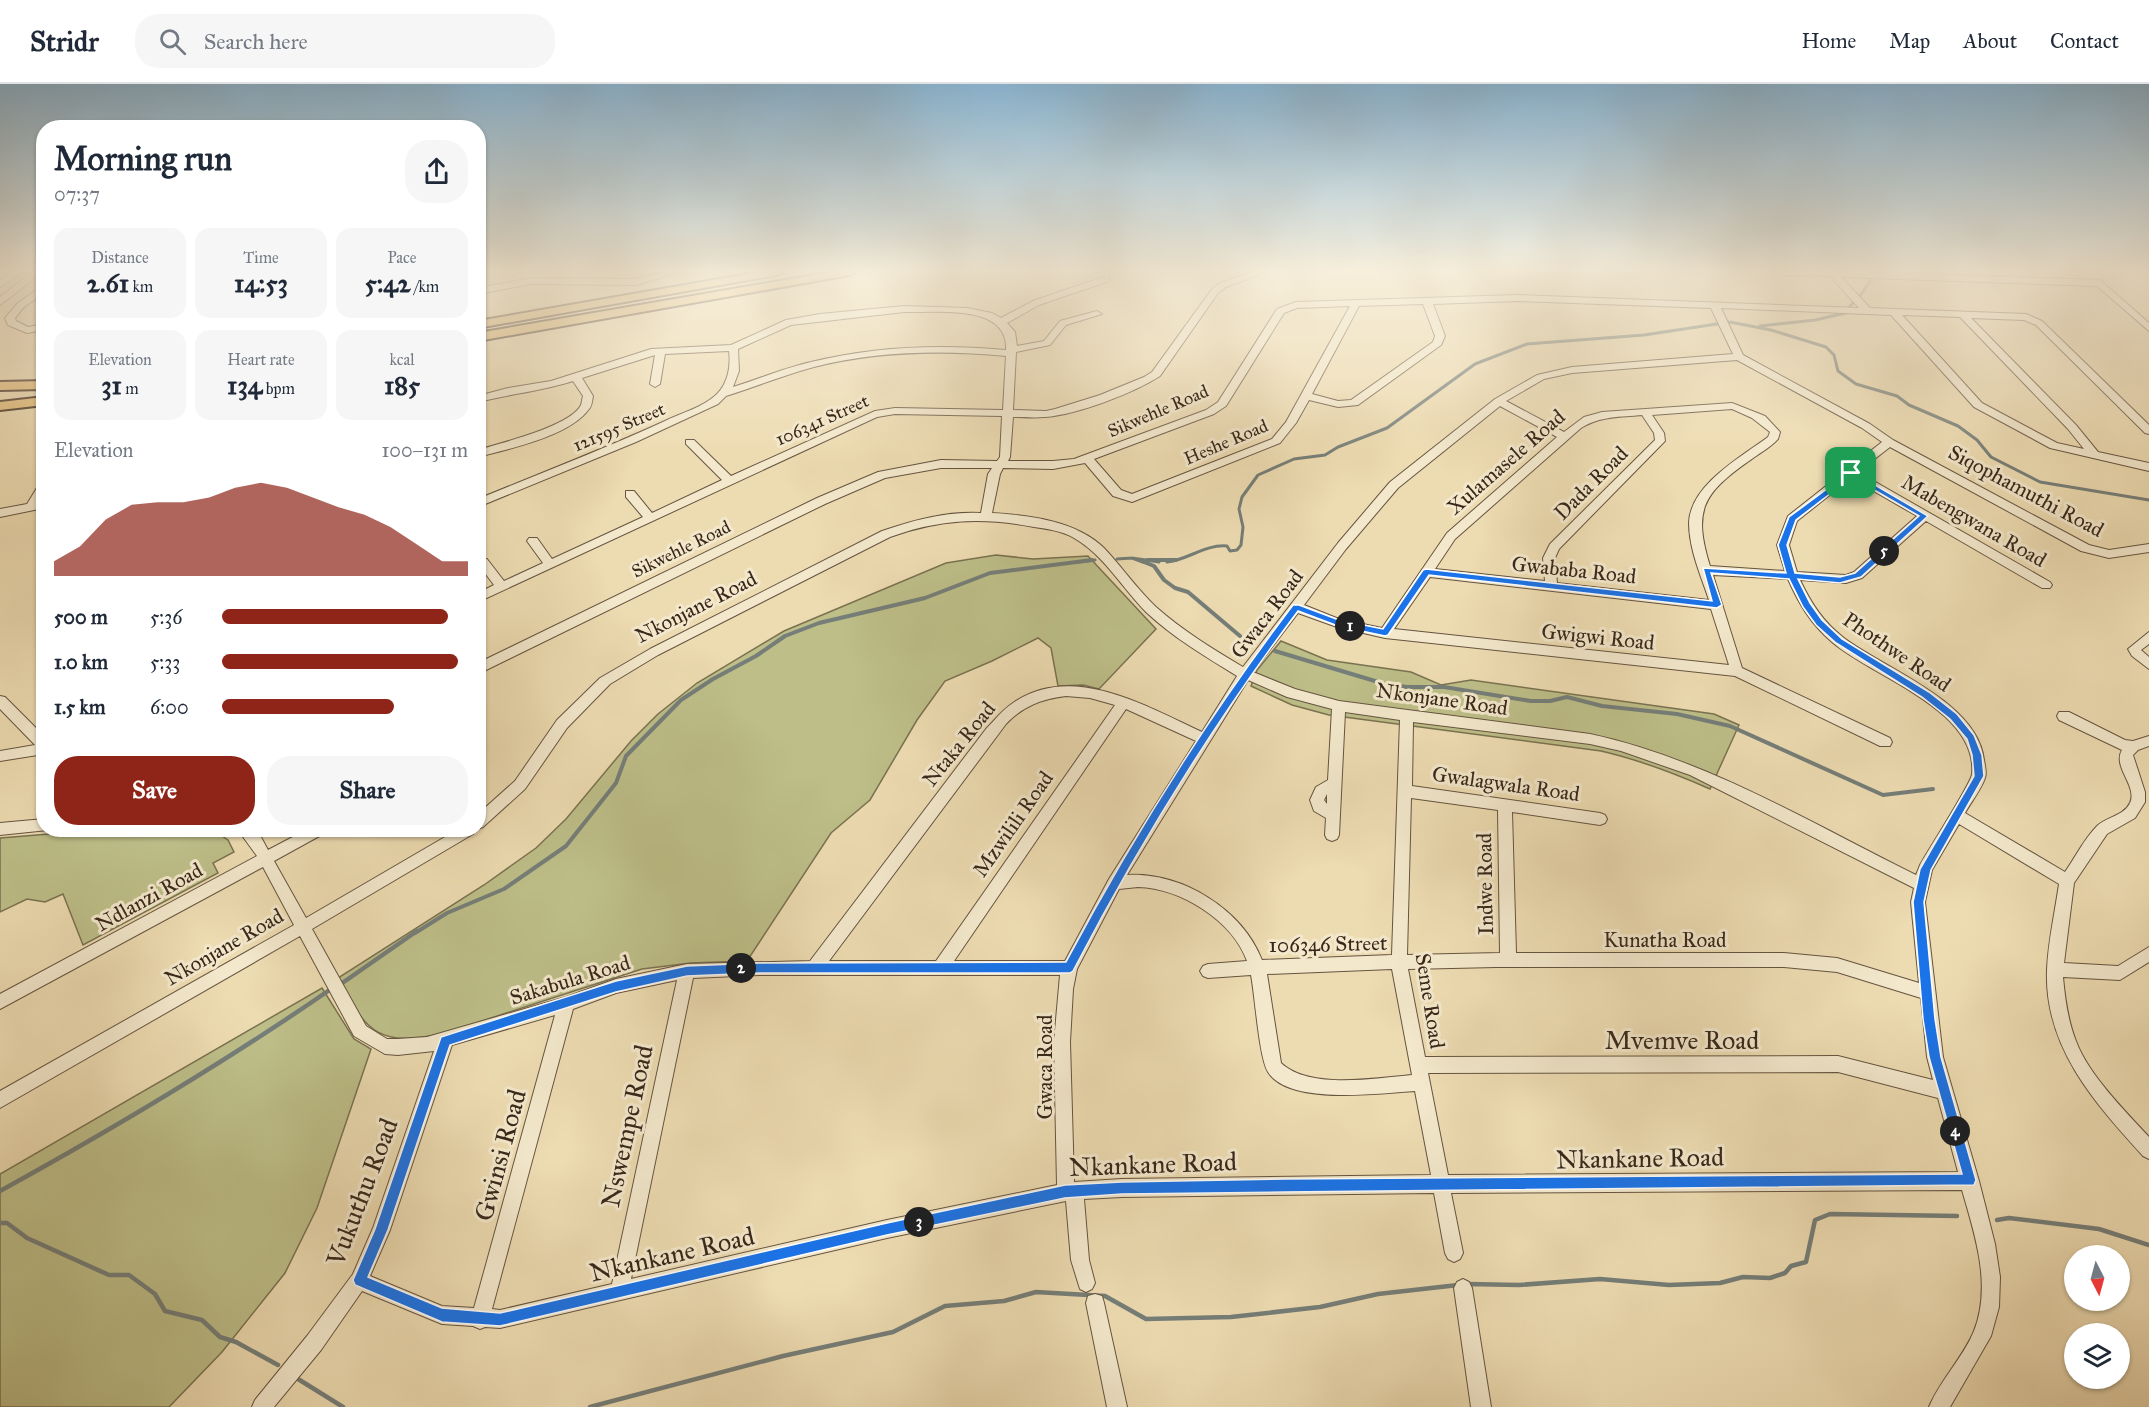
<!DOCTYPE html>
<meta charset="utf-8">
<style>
body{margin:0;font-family:"IM FELL Great Primer",serif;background:#f6f6f7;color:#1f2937;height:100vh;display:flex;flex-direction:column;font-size:22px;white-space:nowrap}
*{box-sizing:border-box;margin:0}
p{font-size:20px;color:#747a83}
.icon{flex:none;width:33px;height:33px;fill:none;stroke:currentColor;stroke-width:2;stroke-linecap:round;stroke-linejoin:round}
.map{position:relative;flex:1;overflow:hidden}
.drawer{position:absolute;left:36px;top:36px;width:450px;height:717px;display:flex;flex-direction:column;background:#fff;border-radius:24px;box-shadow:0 2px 4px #0004}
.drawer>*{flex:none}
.needle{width:39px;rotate:174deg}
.controls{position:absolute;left:2064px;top:1161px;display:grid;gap:12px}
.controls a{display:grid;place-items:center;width:66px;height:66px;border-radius:50%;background:#fff;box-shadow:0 2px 4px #0004;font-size:30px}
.pin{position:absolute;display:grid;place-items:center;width:51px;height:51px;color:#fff;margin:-26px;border-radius:12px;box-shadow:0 3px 9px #0006}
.km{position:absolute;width:30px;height:30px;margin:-15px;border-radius:50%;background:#222;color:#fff;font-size:16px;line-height:30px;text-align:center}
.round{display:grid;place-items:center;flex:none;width:63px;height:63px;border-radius:24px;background:#f6f6f7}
.summary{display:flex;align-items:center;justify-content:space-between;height:102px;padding:0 18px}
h1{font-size:33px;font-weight:800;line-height:45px}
.metrics{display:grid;grid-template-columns:repeat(3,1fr);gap:9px;height:102px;padding:6px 18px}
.metrics div{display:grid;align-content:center;border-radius:15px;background:#f6f6f7;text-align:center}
.metrics b{font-size:26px;font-weight:800}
.metrics small{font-size:16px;font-weight:400}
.metrics p{font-size:16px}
.chart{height:168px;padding:12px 18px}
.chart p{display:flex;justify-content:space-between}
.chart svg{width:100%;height:108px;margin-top:6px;fill:#8f2418;opacity:.7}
.primary-button{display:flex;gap:12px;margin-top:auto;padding:12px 18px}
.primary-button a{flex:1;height:69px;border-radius:24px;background:#8f2418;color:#fff;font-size:24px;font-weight:800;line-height:69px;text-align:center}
.primary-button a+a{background:#f6f6f7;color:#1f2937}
ul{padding:0 18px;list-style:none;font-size:20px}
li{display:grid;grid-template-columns:96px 72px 1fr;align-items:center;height:45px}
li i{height:15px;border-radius:8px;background:#8f2418}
header{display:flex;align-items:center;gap:36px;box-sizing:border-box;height:84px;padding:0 30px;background:#fff;border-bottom:2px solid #e0e1e3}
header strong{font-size:28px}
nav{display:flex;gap:33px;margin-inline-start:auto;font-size:21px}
.search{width:420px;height:54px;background:#f6f6f7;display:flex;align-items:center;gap:15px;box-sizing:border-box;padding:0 21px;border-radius:24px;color:#747a83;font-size:22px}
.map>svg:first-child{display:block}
.green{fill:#bdbe88;stroke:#7a7251;stroke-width:1.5}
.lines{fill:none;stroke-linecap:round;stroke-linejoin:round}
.stream-far2{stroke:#757e78;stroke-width:3}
.stream-far1{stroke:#757e78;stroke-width:4}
.stream{stroke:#757e78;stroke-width:4.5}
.minor-casing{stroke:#655440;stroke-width:2}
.major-casing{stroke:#38271a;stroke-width:4}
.minor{fill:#f3e8cc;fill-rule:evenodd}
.major{fill:#e6be78;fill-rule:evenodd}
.route{fill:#1a73e8;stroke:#fff;stroke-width:1.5;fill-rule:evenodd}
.labels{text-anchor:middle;stroke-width:6;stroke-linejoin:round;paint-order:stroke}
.far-street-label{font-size:18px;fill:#38271a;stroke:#f3e8cc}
.street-label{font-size:21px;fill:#38271a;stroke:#f3e8cc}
.near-street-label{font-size:26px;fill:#38271a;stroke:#f3e8cc}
</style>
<header>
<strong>Stridr</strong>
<div class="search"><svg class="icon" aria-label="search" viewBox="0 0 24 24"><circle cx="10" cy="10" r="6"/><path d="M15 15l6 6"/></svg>Search here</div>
<nav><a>Home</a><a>Map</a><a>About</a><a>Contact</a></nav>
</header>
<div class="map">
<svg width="2149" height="1323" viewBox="0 0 2149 1323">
<rect width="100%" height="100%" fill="#eddbb1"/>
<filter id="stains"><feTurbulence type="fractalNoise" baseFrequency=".00333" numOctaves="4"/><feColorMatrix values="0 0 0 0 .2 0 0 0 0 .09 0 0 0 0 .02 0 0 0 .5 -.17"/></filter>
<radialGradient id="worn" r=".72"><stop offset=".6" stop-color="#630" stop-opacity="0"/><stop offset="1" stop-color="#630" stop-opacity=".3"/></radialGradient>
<path class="green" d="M996 471 1033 475 1088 472 1156 545 1099 605 1083 601 1058 602 1051 564 1038 554 992 577 945 597 917 636 870 716 831 749 747 877 691 879 642 885 445 949C380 963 367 951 338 894L484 801 536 764 566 735 631 657 658 630 697 599 784 547 946 479Z
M1281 557 1327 576 1411 588 1441 601 1471 596 1714 630 1739 641 1710 705C1674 689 1640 676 1601 667L1329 631 1292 621 1251 602 1257 586Z
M99 746H213L228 756 234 768 213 779 218 789 83 861 63 810 45 818 27 815 0 828V754Z
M322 904 354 955 371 965 317 1124 285 1189 222 1268 169 1323H0V1090Z"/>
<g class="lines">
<path class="stream-far2" d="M1860 212 1871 196
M1849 223 1854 218
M1760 242 1815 236 1846 229
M1132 474 1159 478
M1117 475 1132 474 1143 478
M1079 478 1095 476
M1167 478C1188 476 1205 460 1227 462L1230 467 1237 466 1241 461 1243 443 1239 425 1242 413 1258 391 1294 375 1325 371 1338 363 1387 344 1475 280 1527 260 1644 251 1730 238 1771 246 1826 263 1834 271 1838 287 1856 300 1897 312 1909 321 1958 342 1977 356 1991 373 2040 398 2149 416"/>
<path class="stream-far1" d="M1139 476 1154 482 1164 496 1175 504 1188 508 1240 552
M1147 476H1176
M1275 567 1385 600 1407 603H1444L1531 617H1550L1567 613 1602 622 1677 630 1730 642 1883 711 1933 705
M415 849 447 829 504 805 566 762 616 699 626 672 681 616 713 595 756 572 785 552 819 539 925 514 990 489 1092 476"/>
<path class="stream" d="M338 902 417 847
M0 1107C113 1045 225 978 331 905
M1997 1136 2009 1134 2099 1145 2149 1161
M0 1139H7L27 1154 109 1191H129L155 1210 165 1227 202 1236 220 1253 236 1258 278 1281
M298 1295 343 1323
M590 1323 783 1272 893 1248 945 1222 1004 1217 1036 1208 1105 1212 1146 1235 1231 1233 1320 1223 1378 1210 1467 1200 1519 1201 1600 1195 1669 1201 1720 1199 1743 1193 1770 1194 1785 1189 1791 1182 1806 1178 1815 1136 1830 1130 1957 1132"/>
<defs>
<path id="minor" d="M12 188H23L0 203V196Z
M32 188H43L0 221V213Z
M665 188H680L636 201 531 200 478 210V204L531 194 636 195Z
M1252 188H1266L1226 203 1218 209 1160 292C1134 309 1076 331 1045 333 1035 334 1023 333 1013 333L1010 373 1008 377H1053L1074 375 1206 326 1218 318 1277 225 1296 218 1517 211 1859 224 1830 192 1781 191 1776 188H1858L2100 196 2149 239V247L2097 202 1841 193 1870 224 2026 230 2042 237 2149 341V350L2145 349 2036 241 2024 236 1971 234 2076 341 2098 368 2149 379V387L2050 364 1974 323 1891 231 1721 224 1743 271 1870 340 1893 356 2089 461 2109 466 2149 460V468L2109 474 2081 467 1890 363 1858 388 2050 498 2052 501 2050 504H2042L1926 437 1862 494 1846 499 1800 496C1811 519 1823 538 1844 554 1885 585 1978 618 1984 676 1985 681 1987 689 1985 694 1981 706 1971 718 1965 729L2065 788C2075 774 2084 755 2097 742 2106 733 2124 732 2130 719 2138 702 2112 683 2122 666L2059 636 2057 632 2059 628H2069L2125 656 2133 657 2149 652V662L2138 666 2133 671 2145 708V718L2135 734 2107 750 2074 799 2064 879 2118 882 2149 863V878L2120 896 2063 893C2065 915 2068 937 2076 957 2088 990 2125 1027 2149 1053V1075L2143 1072C2095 1019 2044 963 2047 886 2048 858 2055 828 2059 800L1959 740 1932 786 1925 818 1943 973 1979 1097 1995 1160 2000 1193 1999 1223 1991 1252 1950 1323H1929C1940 1296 1963 1274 1974 1247 1992 1201 1975 1151 1962 1106L1451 1109 1463 1169 1460 1175 1454 1178 1448 1175 1445 1169 1434 1109 1122 1113 1084 1115 1089 1176 1095 1199 1092 1205 1086 1208 1080 1205 1071 1176 1066 1117 887 1154 500 1244 485 1243 480 1245 473 1242 442 1240 362 1207 321 1266 274 1323H252L255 1316 307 1252 353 1190 373 1144 434 967 398 971 385 970 354 952 300 852 0 1024V1007L294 841 263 783 0 925V910L257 772 238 746H254L261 753 268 766 306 746H325L323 750 274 777 306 834 457 746H475L473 750 312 845 366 942 387 955H398L427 953 566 913 616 895 687 880 810 877 986 645C995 636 1002 626 1013 619 1072 578 1146 622 1202 648L1237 592C1206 573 1174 554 1147 529 1122 504 1105 472 1074 454 1062 447 1048 445 1034 443 982 433 940 435 890 453L658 571 610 600 567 644 525 705 483 743 478 745V730L515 697 557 636 600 594 650 565 882 447C914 436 947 427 981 429L988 390 992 384H941L885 394 825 420 478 590V579L817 414 878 388 941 376 997 377 1000 373 1002 332 895 330 877 333 478 518V509L494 501 478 480 479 475H487L504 497 543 479 527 457 529 454H537L552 475 643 433 626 413V407H634L652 429 722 396 686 360V356H694L731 392 875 327 895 324 1003 326 1006 272C942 266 877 267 814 283 784 291 755 303 726 312L718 320 636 358 478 423V415C541 389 604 365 665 337 681 329 704 323 717 310 728 299 731 282 729 267L665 270 660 300 655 303 650 300 655 271 582 294 593 312C592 317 592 322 589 325 570 352 509 365 478 373V366C501 359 571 342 581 321 582 318 582 315 583 312L573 297C542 307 510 310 478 318V312L508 304 551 297 651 265 731 261 786 236 820 230 904 222 967 224 992 229 1001 234 1033 217 1103 193H1109V197L1039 221 1007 239 1015 248 1017 262 1044 257 1060 237 1097 227 1102 230 1066 241 1050 261 1016 268 1013 326 1046 327 1055 325 1100 311 1144 293 1152 288 1212 205 1220 199ZM1517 217 1711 224 1733 270 1572 283 1537 291 1495 315 1390 398 1338 459 1243 583C1213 565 1183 547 1156 523 1137 505 1122 483 1104 464 1077 437 1029 431 992 429L1000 390 1003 384 1053 385 1085 379 1113 412 1132 418 1280 359 1296 339 1309 316 1338 323 1358 321 1441 261 1445 252 1433 220ZM1423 220 1435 252 1433 258 1351 316 1338 317 1312 310 1359 222ZM1350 222 1286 338 1272 355 1132 410 1121 406 1094 375 1214 330 1226 322 1284 229 1297 224ZM904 228C935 229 1009 219 1006 266 940 260 876 262 811 278 784 284 759 295 733 303L739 287 738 265 791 241ZM1902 231 1960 233 2068 345 2084 365 2057 359 1982 319ZM1737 276 1862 344 1882 358 1788 432 1777 461 1785 487 1710 482C1693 427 1702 410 1749 377 1758 370 1770 364 1778 355L1780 348 1765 332 1732 319 1602 328 1584 333 1564 348 1506 317 1544 295 1572 289ZM1500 322 1557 353 1447 449 1382 544 1339 535 1304 521 1346 465 1398 404ZM1732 325 1752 334 1770 348 1768 353C1741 373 1690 401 1689 439 1689 465 1701 492 1709 516L1557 499 1555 474 1559 465 1665 357 1664 349 1652 331ZM1642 331 1654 349 1655 356 1550 460 1543 474 1545 497 1435 485 1455 455 1581 344C1600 332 1620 333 1642 331ZM1851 394 1917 432 1854 488 1846 491 1797 488 1789 461 1797 437ZM1713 491 1788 495C1799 520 1811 540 1832 558 1872 593 1978 625 1972 690 1971 700 1928 766 1920 781L1916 791C1811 739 1706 675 1590 650L1339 617 1295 605 1253 588 1298 529 1337 543 1385 554 1735 592 1880 662H1890L1892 658 1890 654 1742 584ZM1430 493 1711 525 1729 581 1394 545ZM1248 596 1287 613 1332 625 1328 696 1316 703 1310 716 1314 727 1326 734 1325 751 1327 755 1332 757 1337 755 1339 751 1345 628 1400 636 1392 871 1262 876C1242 825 1182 788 1127 791ZM1066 612 1090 614 1115 621 936 877H829L1006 640C1023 622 1042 615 1066 612ZM1126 625 1196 657 1109 795 1065 877H954ZM1413 638 1590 660 1621 667 1690 691 1914 804 1911 818 1919 899 1837 874 1784 869H1516L1512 728 1600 741 1605 739 1607 735 1605 731 1600 729 1412 702ZM1327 710V720L1324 716ZM1411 714 1498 726 1500 869 1407 871ZM1138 803C1180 804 1232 836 1247 877L1208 880 1203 882 1200 887 1203 892 1208 894 1251 891C1255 911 1259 974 1268 988 1289 1022 1380 1009 1415 1007L1431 1091 1122 1095 1074 1098 1070 958 1073 905 1077 885 1119 805ZM1496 883H1784L1837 888 1921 914 1927 973 1933 996 1838 972 1425 973 1408 885ZM1392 885 1412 991C1375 994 1310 1006 1281 979L1267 890ZM759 891H1060L1054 958 1057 1101 887 1136 631 1195 693 894ZM677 896 612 1200 500 1226 492 1225 573 925 616 909ZM555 931 474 1224 442 1222 370 1192 390 1146 452 961ZM1838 988 1938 1014 1958 1088 1448 1091 1428 989Z
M44 201V209L24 223 15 234 16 237 28 243 44 240V246L27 249 8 241 5 234 18 219Z
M44 398V412L40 417 44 416V424L0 433V425L27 420 40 399Z
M43 507H44V515L37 511Z
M2149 548V560L2141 566 2149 573V585L2132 572 2128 565Z
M0 612 5 613 44 652V670L0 677V667L35 661 0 625Z
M44 735V746H48L0 751V739Z
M1463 1195 1469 1198 1472 1204 1491 1323H1471L1454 1204 1457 1198Z
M1095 1210 1102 1212 1104 1219 1127 1323H1107L1086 1219 1088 1212Z"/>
<path id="major" d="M759 188H783L777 191 478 244V237Z
M831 188H856L850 191 478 257V249Z
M44 297V305L0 306V298Z
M44 313V321L0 326V318Z"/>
</defs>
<use href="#minor" class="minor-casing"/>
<use href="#major" class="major-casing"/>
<use href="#minor" class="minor"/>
<use href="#major" class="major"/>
</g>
<linearGradient id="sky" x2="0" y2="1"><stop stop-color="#8ab6d4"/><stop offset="0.5" stop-color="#f7efdc"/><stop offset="1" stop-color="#f7efdc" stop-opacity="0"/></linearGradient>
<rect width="2149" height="373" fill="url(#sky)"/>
<path class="route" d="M1851 387 1928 432 1861 493 1840 499 1798 495 1810 519 1822 536 1842 555 1929 608 1957 630 1974 651 1982 671 1984 692 1931 786 1924 818 1935 935 1941 973 1976 1096 1974 1101 1284 1108 1122 1110 1065 1114 887 1151 500 1242 442 1238 355 1201 353 1196 375 1145 441 953 616 897 687 882 759 879 1066 878C1132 754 1208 633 1293 521H1299L1339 536 1383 545 1423 486 1426 485 1712 517 1703 484 1786 489 1778 461 1789 433ZM1852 393 1919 432 1855 489 1840 493 1795 489 1787 461 1796 436ZM1711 489 1789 495 1803 523 1816 541 1836 559 1922 613 1950 635 1967 655 1972 671 1974 692 1920 785 1913 818 1923 935 1929 973 1962 1090 1284 1095 1122 1098 1065 1101 887 1139 500 1229 442 1224 368 1193 388 1146 450 961 616 908 687 892 759 889H1070L1073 887C1138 762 1213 640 1298 527L1338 542 1385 552 1388 551 1429 491 1717 524 1722 521Z"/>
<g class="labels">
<g class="far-street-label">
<text transform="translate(1158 327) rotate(-23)" y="6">Sikwehle Road</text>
<text transform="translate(822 336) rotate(-24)" y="6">106341 Street</text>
<text transform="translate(619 343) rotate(-23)" y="6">121595 Street</text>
<text transform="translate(1226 358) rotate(-23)" y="6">Heshe Road</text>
<text transform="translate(681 465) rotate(-26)" y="6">Sikwehle Road</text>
</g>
<g class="street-label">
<text transform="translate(1506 378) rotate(-41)" y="7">Xulamasele Road</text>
<text transform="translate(1591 399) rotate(-45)" y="7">Dada Road</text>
<text transform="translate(2026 407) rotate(28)" y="7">Siqophamuthi Road</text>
<text transform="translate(1974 437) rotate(30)" y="7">Mabengwana Road</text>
<text transform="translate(1574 486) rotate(6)" y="7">Gwababa Road</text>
<text transform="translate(696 523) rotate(-27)" y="7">Nkonjane Road</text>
<text transform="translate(1267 530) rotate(-53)" y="7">Gwaca Road</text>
<text transform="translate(1598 553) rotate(6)" y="7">Gwigwi Road</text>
<text transform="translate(1897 568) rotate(34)" y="7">Phothwe Road</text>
<text transform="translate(1442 615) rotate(8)" y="7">Nkonjane Road</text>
<text transform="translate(959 660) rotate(-51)" y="7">Ntaka Road</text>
<text transform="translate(1506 700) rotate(8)" y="7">Gwalagwala Road</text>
<text transform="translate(1013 740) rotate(-55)" y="7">Mzwilili Road</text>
<text transform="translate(1485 800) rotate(-91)" y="7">Indwe Road</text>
<text transform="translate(149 813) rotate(-29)" y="7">Ndlanzi Road</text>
<text x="1665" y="863">Kunatha Road</text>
<text transform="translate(1328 860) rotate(-1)" y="7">106346 Street</text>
<text transform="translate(224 863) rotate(-30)" y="7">Nkonjane Road</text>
<text transform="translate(570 896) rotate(-17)" y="7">Sakabula Road</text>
<text transform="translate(1430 917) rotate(81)" y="7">Seme Road</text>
<text transform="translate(1045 983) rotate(-90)" y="7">Gwaca Road</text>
</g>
<g class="near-street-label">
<text x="1682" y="965">Mvemve Road</text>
<text transform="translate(627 1042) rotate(-78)" y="9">Nswempe Road</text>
<text transform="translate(500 1071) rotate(-75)" y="9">Gwinsi Road</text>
<text transform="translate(1640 1074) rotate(-1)" y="9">Nkankane Road</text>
<text transform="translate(1153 1080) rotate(-2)" y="9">Nkankane Road</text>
<text transform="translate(362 1108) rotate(-69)" y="9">Vukuthu Road</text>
<text transform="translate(672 1170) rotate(-13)" y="9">Nkankane Road</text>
</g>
</g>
<rect width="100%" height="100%" filter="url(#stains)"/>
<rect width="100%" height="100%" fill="url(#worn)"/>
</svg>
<div class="controls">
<a><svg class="needle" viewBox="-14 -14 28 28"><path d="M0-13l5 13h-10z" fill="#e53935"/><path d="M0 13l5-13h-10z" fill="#747a83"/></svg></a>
<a><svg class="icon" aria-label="layers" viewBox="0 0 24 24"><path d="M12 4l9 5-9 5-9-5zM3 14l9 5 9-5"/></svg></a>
</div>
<div class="pin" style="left:1851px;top:389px;background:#1e9e55"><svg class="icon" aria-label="arrive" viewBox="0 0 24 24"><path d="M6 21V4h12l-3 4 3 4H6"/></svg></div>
<b class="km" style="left:1350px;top:542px">1</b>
<b class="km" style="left:741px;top:884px">2</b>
<b class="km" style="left:919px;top:1138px">3</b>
<b class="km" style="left:1955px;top:1047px">4</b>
<b class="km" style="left:1884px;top:467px">5</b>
<section class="drawer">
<div class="summary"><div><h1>Morning run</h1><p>07:37</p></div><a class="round"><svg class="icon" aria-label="share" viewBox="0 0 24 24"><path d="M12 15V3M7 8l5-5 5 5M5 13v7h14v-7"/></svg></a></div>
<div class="metrics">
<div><p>Distance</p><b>2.61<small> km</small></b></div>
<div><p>Time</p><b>14:53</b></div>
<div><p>Pace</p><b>5:42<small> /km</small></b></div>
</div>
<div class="metrics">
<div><p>Elevation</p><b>31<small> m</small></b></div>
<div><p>Heart rate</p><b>134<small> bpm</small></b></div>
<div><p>kcal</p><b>185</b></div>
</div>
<div class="chart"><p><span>Elevation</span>100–131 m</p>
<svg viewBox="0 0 160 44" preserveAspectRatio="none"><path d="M0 44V38L10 32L20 21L30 15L40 14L50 14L60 12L70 8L80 6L90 8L100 12L110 16L120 19L130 24L140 31L150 38L160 38V44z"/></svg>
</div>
<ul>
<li><b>500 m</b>5:36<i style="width:92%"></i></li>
<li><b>1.0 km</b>5:33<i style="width:96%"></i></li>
<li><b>1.5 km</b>6:00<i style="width:70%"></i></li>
</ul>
<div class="primary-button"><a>Save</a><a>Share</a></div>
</section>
</div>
